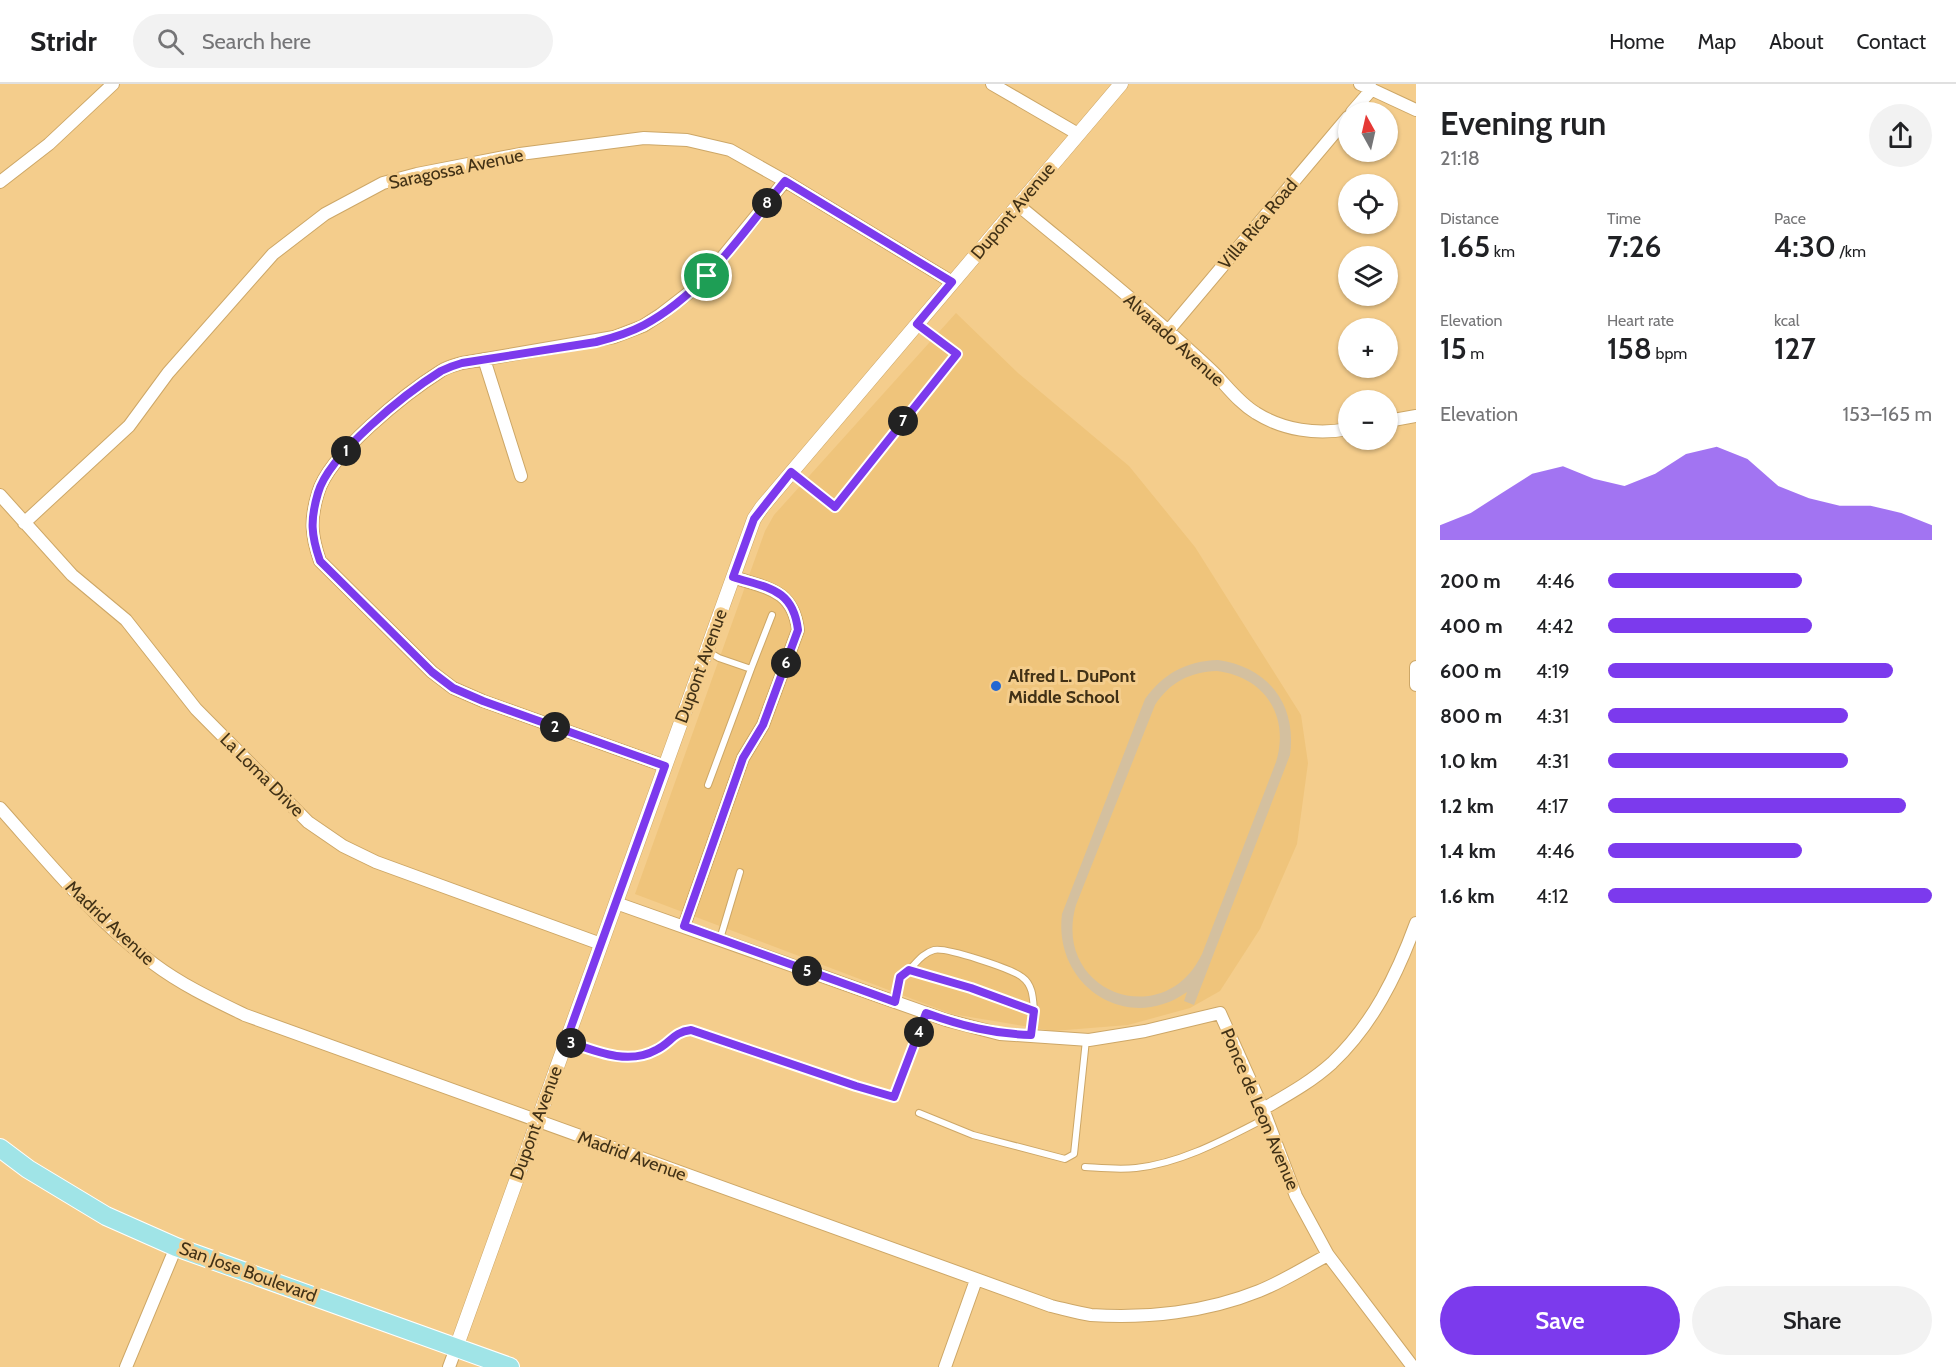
<!DOCTYPE html>
<meta charset="utf-8">
<style>
body{margin:0;font-family:Cabin,sans-serif;background:#f2f2f2;color:#202124;height:100vh;display:flex;flex-direction:column;font-size:22px;white-space:nowrap}
*{box-sizing:border-box;margin:0}
p{font-size:20px;color:#757577}
.icon{flex:none;width:33px;height:33px;fill:none;stroke:currentColor;stroke-width:2;stroke-linecap:round;stroke-linejoin:round}
.map{position:relative;flex:1;overflow:hidden}
.panel{display:flex;flex-direction:column;background:#fff;width:540px}
.panel>*{flex:none}
.needle{width:39px;rotate:352deg}
.fabs{position:absolute;left:1338px;top:18px;display:grid;gap:12px}
.fabs a{display:grid;place-items:center;width:60px;height:60px;border-radius:50%;background:#fff;box-shadow:0 2px 4px #0004;font-size:30px}
.pin{position:absolute;display:grid;place-items:center;width:51px;height:51px;color:#fff;margin:-26px;border:3px solid #fff;border-radius:50%;box-shadow:0 2px 6px #0007}
.km{position:absolute;width:30px;height:30px;margin:-15px;border-radius:50%;background:#222;color:#fff;font-size:16px;line-height:30px;text-align:center}
.round{display:grid;place-items:center;flex:none;width:63px;height:63px;border-radius:32px;background:#f2f2f2}
.headline{display:flex;align-items:center;justify-content:space-between;height:102px;padding:0 24px}
h1{font-size:33px;font-weight:600;line-height:45px}
.metrics{display:grid;grid-template-columns:repeat(3,1fr);gap:9px;height:102px;padding:6px 24px}
.metrics div{display:grid;align-content:center}
.metrics b{font-size:30px;font-weight:600}
.metrics small{font-size:16px;font-weight:400}
.metrics p{font-size:16px}
.chart{height:168px;padding:12px 24px}
.chart p{display:flex;justify-content:space-between}
.chart svg{width:100%;height:108px;margin-top:6px;fill:#7c3aed;opacity:.7}
.button{display:flex;gap:12px;margin-top:auto;padding:12px 24px}
.button a{flex:1;height:69px;border-radius:36px;background:#7c3aed;color:#fff;font-size:24px;font-weight:600;line-height:69px;text-align:center}
.button a+a{background:#f2f2f2;color:#202124}
ul{padding:0 24px;list-style:none;font-size:20px}
li{display:grid;grid-template-columns:96px 72px 1fr;align-items:center;height:45px}
li i{height:15px;border-radius:8px;background:#7c3aed}
header{display:flex;align-items:center;gap:36px;box-sizing:border-box;height:84px;padding:0 30px;background:#fff;border-bottom:2px solid #e0e0e0}
header strong{font-size:28px}
nav{display:flex;gap:33px;margin-inline-start:auto;font-size:21px}
.search{width:420px;height:54px;background:#f2f2f2;display:flex;align-items:center;gap:15px;box-sizing:border-box;padding:0 21px;border-radius:33px;color:#757577;font-size:22px}
main{display:flex;flex:1;min-height:0}
.map>svg:first-child{display:block}
.built{fill:#efc47b}
.green{fill:#d4c09f;fill-rule:evenodd}
.lines{fill:none;stroke-linecap:round;stroke-linejoin:round}
.service-casing{stroke:#cda767;stroke-width:8}
.minor-casing{stroke:#cda767;stroke-width:14}
.tertiary-casing{stroke:#cda767;stroke-width:15}
.primary-casing{stroke:#fff;stroke-width:20}
.service{stroke:#fff;stroke-width:6}
.minor{stroke:#fff;stroke-width:12}
.tertiary{stroke:#fff;stroke-width:14}
.primary{stroke:#a0e4e7;stroke-width:18}
.route-casing{stroke:#fff;stroke-width:12}
.route{stroke:#7c3aed;stroke-width:8}
.poi-dot{fill:#2167d2;stroke:#f4cd8c;stroke-width:2}
.labels{text-anchor:middle;stroke-width:6;stroke-linejoin:round;paint-order:stroke}
.street-label{font-size:18px;fill:#413116;stroke:#f4cd8c}
.poi-label{font-size:18px;font-weight:bold;fill:#413116;stroke:#f4cd8c;text-anchor:start}
</style>
<header>
<strong>Stridr</strong>
<div class="search"><svg class="icon" aria-label="search" viewBox="0 0 24 24"><circle cx="10" cy="10" r="6"/><path d="M15 15l6 6"/></svg>Search here</div>
<nav><a>Home</a><a>Map</a><a>About</a><a>Contact</a></nav>
</header>
<main>
<div class="map">
<svg width="1416" height="1283" viewBox="0 0 1416 1283">
<rect width="100%" height="100%" fill="#f4cd8c"/>
<path class="built" d="M956 229 1018 289 1129 382 1195 463 1301 631 1308 679 1297 760 1260 845 1220 907 1190 924 1128 941 1053 947 952 930 635 810 765 447 774 431Z"/>
<path class="green" d="M1218 576C1268 583 1297 620 1290 671L1194 921 1184 917 1187 908C1126 951 1053 901 1062 830L1145 615C1163 590 1186 577 1218 576ZM1217 587C1265 593 1290 632 1276 678L1202 870C1164 950 1051 908 1076 821L1155 621C1170 598 1190 588 1217 587Z"/>
<g class="lines">
<defs>
<path id="service" d="M791 388 835 423 957 270 917 240
M707 567 719 574 751 585 708 701
M751 585 772 531
M720 855 740 788
M909 886C917 878 923 869 934 866 946 863 1012 885 1022 893 1033 901 1033 914 1034 927
M895 918 901 893 909 886 1015 918 1034 927 1031 951
M566 957C593 966 627 982 656 966 671 959 673 948 691 946L856 1003 894 1013 926 929
M919 1029 973 1051 1065 1075 1074 1070 1086 956
M1085 1083C1101 1084 1119 1086 1136 1084 1182 1079 1225 1055 1266 1034"/>
<path id="minor" d="M992 0 1078 50
M1360 0 1416 26
M1352 28 1372 5
M0 98 49 60 113 0
M1018 121C1071 165 1125 208 1176 254 1188 265 1201 276 1213 288 1227 302 1239 319 1256 329 1283 346 1317 351 1348 345
M1168 247 1348 33
M484 275 521 392
M1388 337 1416 332
M0 411 72 491 126 536 196 625 308 738 343 762 376 778 601 860
M24 439 129 342 168 289 273 170 325 130 383 99 417 90 520 70 644 54 687 56 730 66 785 97 952 198
M1416 583V601
M665 682 483 617 453 604 432 588 320 477C311 451 310 435 318 409 329 370 406 309 441 287 447 283 455 281 462 279L614 253 643 242 660 231 695 204 707 192 785 97
M0 724C49 779 95 836 154 880 182 901 214 916 245 931L1051 1222C1064 1225 1078 1229 1091 1231 1146 1235 1207 1228 1259 1207 1282 1198 1305 1183 1328 1171
M616 819 946 936 1000 950 1089 956 1145 947 1220 929 1263 1025 1296 1112 1328 1171 1413 1283
M684 842 743 674 763 641 798 546C793 505 766 504 733 493
M1263 1025C1287 1011 1311 998 1332 979 1373 940 1397 891 1416 839
M126 1283 176 1163
M449 1283 456 1264
M945 1283 976 1196"/>
<path id="tertiary" d="M456 1264 754 435 762 423 1121 0"/>
<path id="primary" d="M0 1064 28 1085 106 1132 176 1163 510 1283"/>
</defs>
<use href="#service" class="service-casing"/>
<use href="#minor" class="minor-casing"/>
<use href="#tertiary" class="tertiary-casing"/>
<use href="#primary" class="primary-casing"/>
<use href="#service" class="service"/>
<use href="#minor" class="minor"/>
<use href="#tertiary" class="tertiary"/>
<use href="#primary" class="primary"/>
</g>
<g class="lines">
<defs>
<path id="route" d="M785 97 952 198 917 240 957 270 835 423 791 388 754 435 733 493C767 504 793 504 798 546L763 641 743 674 684 842 895 918 900 893 909 886 971 904 1034 927 1031 951C994 950 962 942 926 929L894 1013 856 1002 691 946C673 948 671 959 656 966 627 982 593 966 566 957L665 682 483 617 453 604 432 588 320 477C311 451 310 436 318 409 329 370 406 309 441 287 447 284 455 281 462 279L596 258C612 254 629 249 644 241 704 209 743 148 785 97Z"/>
</defs>
<use href="#route" class="route-casing"/>
<use href="#route" class="route"/>
</g>
<circle class="poi-dot" cx="996" cy="602" r="6"/>
<g class="labels">
<g class="street-label">
<text transform="translate(456 85) rotate(-12)" y="6">Saragossa Avenue</text>
<text transform="translate(1013 127) rotate(-50)" y="6">Dupont Avenue</text>
<text transform="translate(1258 140) rotate(-50)" y="6">Villa Rica Road</text>
<text transform="translate(1174 256) rotate(42)" y="6">Alvarado Avenue</text>
<text transform="translate(701 582) rotate(-70)" y="6">Dupont Avenue</text>
<text transform="translate(262 691) rotate(45)" y="6">La Loma Drive</text>
<text transform="translate(110 839) rotate(43)" y="6">Madrid Avenue</text>
<text transform="translate(1260 1025) rotate(67)" y="6">Ponce de Leon Avenue</text>
<text transform="translate(536 1039) rotate(-70)" y="6">Dupont Avenue</text>
<text transform="translate(632 1072) rotate(20)" y="6">Madrid Avenue</text>
<text transform="translate(248 1188) rotate(20)" y="6">San Jose Boulevard</text>
</g>
<g class="poi-label">
<text x="1008" y="598">Alfred L. DuPont<tspan x="1008" dy="21">Middle School</tspan></text>
</g>
</g>
</svg>
<div class="fabs">
<a><svg class="needle" viewBox="-14 -14 28 28"><path d="M0-13l5 13h-10z" fill="#e53935"/><path d="M0 13l5-13h-10z" fill="#757577"/></svg></a>
<a><svg class="icon" aria-label="locate" viewBox="0 0 24 24"><circle cx="12" cy="12" r="6"/><path d="M12 2v4M12 18v4M2 12h4M18 12h4"/></svg></a>
<a><svg class="icon" aria-label="layers" viewBox="0 0 24 24"><path d="M12 4l9 5-9 5-9-5zM3 14l9 5 9-5"/></svg></a>
<a>+</a>
<a>−</a>
</div>
<div class="pin" style="left:707px;top:192px;background:#1e9e55"><svg class="icon" aria-label="arrive" viewBox="0 0 24 24"><path d="M6 21V4h12l-3 4 3 4H6"/></svg></div>
<b class="km" style="left:346px;top:367px">1</b>
<b class="km" style="left:555px;top:643px">2</b>
<b class="km" style="left:571px;top:959px">3</b>
<b class="km" style="left:919px;top:948px">4</b>
<b class="km" style="left:807px;top:887px">5</b>
<b class="km" style="left:786px;top:579px">6</b>
<b class="km" style="left:903px;top:337px">7</b>
<b class="km" style="left:767px;top:119px">8</b>
</div>
<section class="panel">
<div class="headline"><div><h1>Evening run</h1><p>21:18</p></div><a class="round"><svg class="icon" aria-label="share" viewBox="0 0 24 24"><path d="M12 15V3M7 8l5-5 5 5M5 13v7h14v-7"/></svg></a></div>
<div class="metrics">
<div><p>Distance</p><b>1.65<small> km</small></b></div>
<div><p>Time</p><b>7:26</b></div>
<div><p>Pace</p><b>4:30<small> /km</small></b></div>
</div>
<div class="metrics">
<div><p>Elevation</p><b>15<small> m</small></b></div>
<div><p>Heart rate</p><b>158<small> bpm</small></b></div>
<div><p>kcal</p><b>127</b></div>
</div>
<div class="chart"><p><span>Elevation</span>153–165 m</p>
<svg viewBox="0 0 160 44" preserveAspectRatio="none"><path d="M0 44V38L10 33L20 25L30 17L40 14L50 19L60 22L70 17L80 9L90 6L100 11L110 22L120 27L130 30L140 30L150 33L160 38V44z"/></svg>
</div>
<ul>
<li><b>200 m</b>4:46<i style="width:60%"></i></li>
<li><b>400 m</b>4:42<i style="width:63%"></i></li>
<li><b>600 m</b>4:19<i style="width:88%"></i></li>
<li><b>800 m</b>4:31<i style="width:74%"></i></li>
<li><b>1.0 km</b>4:31<i style="width:74%"></i></li>
<li><b>1.2 km</b>4:17<i style="width:92%"></i></li>
<li><b>1.4 km</b>4:46<i style="width:60%"></i></li>
<li><b>1.6 km</b>4:12<i style="width:100%"></i></li>
</ul>
<div class="button"><a>Save</a><a>Share</a></div>
</section>
</main>
